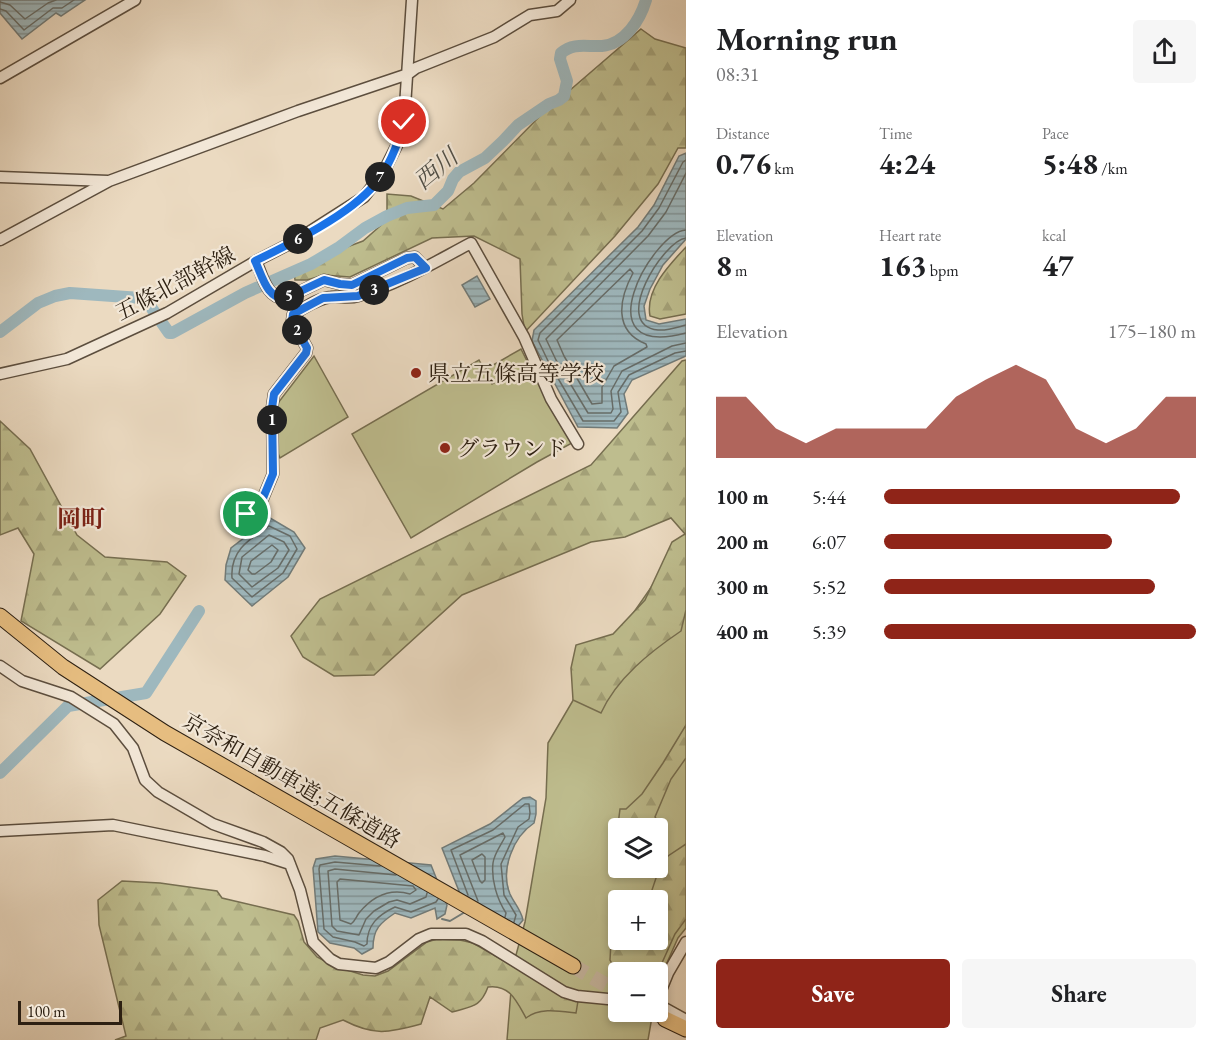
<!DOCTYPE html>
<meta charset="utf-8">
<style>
body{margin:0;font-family:"EB Garamond","Noto Serif JP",serif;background:#f6f6f6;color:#202124;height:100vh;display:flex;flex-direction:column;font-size:22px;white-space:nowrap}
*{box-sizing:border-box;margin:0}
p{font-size:20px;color:#757577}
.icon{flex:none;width:33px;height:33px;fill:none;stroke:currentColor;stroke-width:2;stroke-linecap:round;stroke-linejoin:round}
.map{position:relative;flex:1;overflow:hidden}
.details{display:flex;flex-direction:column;background:#fff;width:540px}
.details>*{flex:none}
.controls{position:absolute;left:608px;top:818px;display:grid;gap:12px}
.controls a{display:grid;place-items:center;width:60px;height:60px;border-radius:6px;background:#fff;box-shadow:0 3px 9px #0003;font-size:30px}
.scale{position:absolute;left:18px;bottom:15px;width:104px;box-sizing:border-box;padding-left:6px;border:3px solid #2d2012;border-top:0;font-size:16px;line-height:21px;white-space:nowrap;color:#2d2012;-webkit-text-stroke:4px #f2e7d7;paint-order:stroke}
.pin{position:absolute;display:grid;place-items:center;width:51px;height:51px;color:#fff;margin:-26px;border:3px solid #fff;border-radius:50%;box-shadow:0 2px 6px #0007}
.km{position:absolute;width:30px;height:30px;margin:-15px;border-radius:50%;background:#222;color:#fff;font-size:16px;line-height:30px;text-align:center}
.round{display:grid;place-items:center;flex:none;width:63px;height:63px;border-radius:6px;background:#f6f6f6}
.overview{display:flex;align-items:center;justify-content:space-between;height:102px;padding:0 30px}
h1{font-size:33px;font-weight:700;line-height:45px}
.metrics{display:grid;grid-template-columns:repeat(3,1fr);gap:9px;height:102px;padding:6px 30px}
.metrics div{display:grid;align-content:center}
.metrics b{font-size:30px;font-weight:700}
.metrics small{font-size:16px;font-weight:400}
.metrics p{font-size:16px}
.chart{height:168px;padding:12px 30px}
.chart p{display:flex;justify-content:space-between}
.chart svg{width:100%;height:108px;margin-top:6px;fill:#8f2418;opacity:.7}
.primary-button{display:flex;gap:12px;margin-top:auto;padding:12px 30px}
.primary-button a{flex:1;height:69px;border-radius:6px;background:#8f2418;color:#fff;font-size:24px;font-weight:700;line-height:69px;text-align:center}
.primary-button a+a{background:#f6f6f6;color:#202124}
ul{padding:0 30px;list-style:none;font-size:20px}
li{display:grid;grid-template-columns:96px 72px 1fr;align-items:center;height:45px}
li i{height:15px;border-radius:8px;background:#8f2418}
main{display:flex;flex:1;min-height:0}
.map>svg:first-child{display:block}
.grass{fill:#bebd8e;stroke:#766e50;stroke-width:1.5;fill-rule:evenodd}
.forest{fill:url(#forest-firs);stroke:#766e50;stroke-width:1.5}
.water{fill:url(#water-rules);stroke:#717b79;stroke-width:1.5}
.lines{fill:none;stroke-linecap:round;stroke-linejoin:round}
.shore{stroke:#666c68;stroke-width:1.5}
.stream{stroke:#717b79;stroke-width:2}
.river{stroke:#9eb8be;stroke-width:12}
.highway-tunnel{stroke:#c5b59e;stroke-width:15;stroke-dasharray:15 8;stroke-linecap:butt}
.minor-casing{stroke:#5c4e3e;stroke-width:13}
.highway-casing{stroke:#2d2012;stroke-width:17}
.minor{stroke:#f2e7d7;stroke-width:10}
.highway{stroke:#e6bd80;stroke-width:15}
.route-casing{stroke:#fff;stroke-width:12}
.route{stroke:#1a73e8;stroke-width:8}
.poi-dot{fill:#8f2418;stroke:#f2e7d7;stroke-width:2}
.labels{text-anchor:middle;stroke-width:4.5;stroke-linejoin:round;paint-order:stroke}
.street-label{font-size:22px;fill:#2d2012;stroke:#f2e7d7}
.poi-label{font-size:22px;fill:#2d2012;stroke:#f2e7d7;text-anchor:start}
.water-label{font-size:24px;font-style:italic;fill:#4f4e46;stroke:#f2e7d7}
.neighbourhood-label{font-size:24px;font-weight:bold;fill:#7a1f14;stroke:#f2e7d7}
</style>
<main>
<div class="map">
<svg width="686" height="1040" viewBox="0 0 686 1040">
<defs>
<pattern id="forest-firs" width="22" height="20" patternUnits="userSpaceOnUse" patternTransform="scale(1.5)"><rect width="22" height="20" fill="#bebd8e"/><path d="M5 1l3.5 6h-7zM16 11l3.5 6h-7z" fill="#a4a279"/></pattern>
<pattern id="water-rules" width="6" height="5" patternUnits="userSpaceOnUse" patternTransform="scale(1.5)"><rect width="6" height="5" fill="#9eb8be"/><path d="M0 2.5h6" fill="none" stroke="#819599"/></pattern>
</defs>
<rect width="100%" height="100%" fill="#ebdac1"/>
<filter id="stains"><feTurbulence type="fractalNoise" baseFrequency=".00333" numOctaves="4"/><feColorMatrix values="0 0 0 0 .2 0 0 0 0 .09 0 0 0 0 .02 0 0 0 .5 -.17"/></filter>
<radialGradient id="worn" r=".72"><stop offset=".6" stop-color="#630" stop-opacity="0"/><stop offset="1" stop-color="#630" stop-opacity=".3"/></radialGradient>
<path class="grass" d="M521 349 528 363 530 362 572 443 537 462 411 538 352 434 479 360 492 384 494 383 486 369Z
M314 356 348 417 280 458 277 451 276 416 278 403Z
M686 537V928L678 938 657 985V972H618V1011H653L648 1040H507L513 966 525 922 546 798 548 743 575 697ZM618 828H657V867H618ZM618 900H657V939H618Z"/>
<path class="forest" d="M641 29 655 39 686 48V148H678L658 184 615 236 525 332 522 314 520 259 474 236 432 238 350 277 324 275 307 280H295L294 271 312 260 363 241 387 220V194L411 196 443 209 474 183 540 116Z
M686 247V314L660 319 650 316C645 290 669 265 686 247Z
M686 360V610L681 631C650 652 617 678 601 713L573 700 571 668 576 645 613 634 645 600 672 542 685 534 671 518 625 537 591 542 462 595 374 675 334 676 303 657 291 636 320 599 591 465 682 361Z
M0 421 30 449 77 535 105 557 167 562 186 576 160 614 100 669 21 621 34 554 18 528 0 535Z
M686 725V758L671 779 655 817 662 827 657 842V828H619L618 825 620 809H626L642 794 663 763Z
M686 844V919L675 934 657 974V972H618V974L610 960 611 942 621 939H657V900H650V896L659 869 668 856Z
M122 881 160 883 217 891 222 898 294 915 298 921 304 942 317 957 334 966 363 975 375 976 388 971 427 942 437 939 460 940 473 943 561 994 578 1001 576 1013C560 1011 539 1007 526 1018 517 1002 510 984 488 987 480 1008 472 1006 452 1012L430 997 421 1024C388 1033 374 1036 343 1020L320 1028 316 1040H115L126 1036 99 925 98 900Z"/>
<path class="water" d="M0 0H85L61 16 56 13 22 39 0 13Z
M686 153V239L663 265 650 289 644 306 646 320 659 324 686 319V356L632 380 624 394 628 413 617 428 578 427 532 341 534 330 638 227 654 205 679 156Z
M477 276 490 299 475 307 462 285Z
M270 518 294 532 305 548 288 577 252 606 225 580 226 565 231 548Z
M530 797 536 801V814L534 823C513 837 500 870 510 894 514 903 521 910 523 920L510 936 468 914 442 848 490 824 523 798Z
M335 856 431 865 447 905 445 914 437 919 435 908 411 918 395 913C380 923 373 929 373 948L362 954 354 948 330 943 318 932 313 868 316 859Z"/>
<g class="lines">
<path class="shore" d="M0 2 10 5 25 19 48 3 56 0
M0 9 6 11 24 30 53 8H62L74 0
M686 160 683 162 659 208 642 231 540 333 538 340 549 363 583 421H614L621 412 618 392 629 375 675 353 686 351
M686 173 666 212 648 236 546 339 556 360 588 413H611L613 409 611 391 622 371 672 346 686 343
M686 230C652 232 581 361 686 333
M686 238C664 240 610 325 658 330 667 331 678 327 686 325
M630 269 633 273C619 299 613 331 646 344L647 347 614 366 602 387V403L592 404 564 356 557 340Z
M269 526 290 536 297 549 283 573 252 597 232 578C230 551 248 540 269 526Z
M269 535 284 542 289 550 278 568 252 587 239 574 242 557Z
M272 545 278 550 271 562 255 574H252L248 570 251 561Z
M482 854 485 857V880L482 883 480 881 472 860Z
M380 866 335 862 320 865 319 869 324 929 333 937 355 942 364 946 367 944C367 925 378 915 395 907L411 912 436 902 438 899
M396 875 335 869 328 871 332 926 337 931 359 935 366 919 374 911 389 902 397 900 410 904 426 897 427 893
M340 879 413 886 416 890 410 894C389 888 373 896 359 913 356 917 355 921 351 924L340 920 337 882Z
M468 895 451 850 493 830 525 804H529L530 813 529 819 518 827 501 864 504 895 516 915 514 922
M478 901 460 855 503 833 505 837C501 845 494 854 493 863 491 880 497 899 506 913L505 917"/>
<path class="stream" d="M442 919 450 921 465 912"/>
<path class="river" d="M0 332 38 303 55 296 70 293 141 298 146 300 169 333H172L245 293 311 264 338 248 365 228 387 216 407 208 434 205 448 191 453 179 459 172 485 158 503 141 518 125 549 104 559 100 564 96 567 81 560 59 561 53C574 42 587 47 602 46 625 44 640 20 646 0
M0 773 68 706 146 693 199 611"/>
<path class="highway-tunnel" d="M573 966 618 992
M652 1011 665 1019"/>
<defs>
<path id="minor" d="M0 78 135 0
M0 177 108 181
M0 240 109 181 298 111 408 74 416 68 494 37 530 15 557 11 570 0
M256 261C262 275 267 300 286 298L324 280 340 284 352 285 407 258 415 257 425 268
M0 374 67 359 167 313 256 261 295 241 364 197 384 171 398 143 404 122 412 0
M246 514 263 498 273 474 272 408 274 394 306 353 307 348 292 321 293 314C305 308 318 298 331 297 340 296 349 299 358 296 397 285 435 262 471 243L524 337 551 399 578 444
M0 666 22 681 71 697 114 724 133 748 145 780 158 792 213 824 263 842 281 852 288 859 300 890 313 942 330 959 339 964 376 968 389 962 419 939 431 934H466L482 941 564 992 577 996 618 1000
M0 831 113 825 265 856 290 864
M657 1000 668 973 686 942
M657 1004 686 1020"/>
<path id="highway" d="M0 616 63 667 165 733 573 966
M665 1019 686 1029"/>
</defs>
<use href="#minor" class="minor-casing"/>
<use href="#highway" class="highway-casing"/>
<use href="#minor" class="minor"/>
<use href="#highway" class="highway"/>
</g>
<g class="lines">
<defs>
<path id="route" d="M246 514 263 498 273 474 272 408 274 394 306 353 307 348 292 321 293 314 323 298 358 296 426 268 415 257 407 258 352 285 340 284 324 280 286 298C267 300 262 275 255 261 290 244 351 214 375 184 390 166 398 144 404 122"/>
</defs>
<use href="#route" class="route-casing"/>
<use href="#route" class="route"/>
</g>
<g class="poi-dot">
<circle cx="416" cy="373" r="6"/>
<circle cx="445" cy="448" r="6"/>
</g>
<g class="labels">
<g class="street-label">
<text transform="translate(175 283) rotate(-28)" y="8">五條北部幹線</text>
<text transform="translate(292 780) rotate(30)" y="8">京奈和自動車道;五條道路</text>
</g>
<g class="poi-label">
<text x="428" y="381">県立五條高等学校</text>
<text x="457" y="456">グラウンド</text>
</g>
<g class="water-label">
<text transform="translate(436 169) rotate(-40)" y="8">西川</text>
</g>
<g class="neighbourhood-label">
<text x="81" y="527">岡町</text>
</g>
</g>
<rect width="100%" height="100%" filter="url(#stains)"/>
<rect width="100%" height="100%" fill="url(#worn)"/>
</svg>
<div class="controls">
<a><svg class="icon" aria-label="layers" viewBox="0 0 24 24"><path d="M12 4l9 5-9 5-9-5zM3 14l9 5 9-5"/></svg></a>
<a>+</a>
<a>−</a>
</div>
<div class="scale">100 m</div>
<div class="pin" style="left:246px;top:514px;background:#1e9e55"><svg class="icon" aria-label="arrive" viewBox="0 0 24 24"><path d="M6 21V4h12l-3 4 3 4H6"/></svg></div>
<div class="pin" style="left:404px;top:122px;background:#d93025"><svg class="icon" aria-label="check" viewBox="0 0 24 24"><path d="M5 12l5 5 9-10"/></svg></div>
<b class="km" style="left:272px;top:420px">1</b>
<b class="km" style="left:297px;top:330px">2</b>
<b class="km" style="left:374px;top:290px">3</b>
<b class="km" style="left:289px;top:296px">5</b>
<b class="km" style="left:298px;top:239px">6</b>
<b class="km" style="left:380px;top:177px">7</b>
</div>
<section class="details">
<div class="overview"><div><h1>Morning run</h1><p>08:31</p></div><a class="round"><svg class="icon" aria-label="share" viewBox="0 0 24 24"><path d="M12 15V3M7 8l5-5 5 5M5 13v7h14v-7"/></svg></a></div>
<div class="metrics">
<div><p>Distance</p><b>0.76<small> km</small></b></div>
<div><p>Time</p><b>4:24</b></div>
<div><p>Pace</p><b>5:48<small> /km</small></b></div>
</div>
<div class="metrics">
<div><p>Elevation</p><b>8<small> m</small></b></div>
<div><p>Heart rate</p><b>163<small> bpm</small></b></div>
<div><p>kcal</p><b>47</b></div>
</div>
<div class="chart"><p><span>Elevation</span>175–180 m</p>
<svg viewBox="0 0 160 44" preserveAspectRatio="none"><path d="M0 44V19L10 19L20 32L30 38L40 32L50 32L60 32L70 32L80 19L90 12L100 6L110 12L120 32L130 38L140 32L150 19L160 19V44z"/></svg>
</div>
<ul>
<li><b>100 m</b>5:44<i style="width:95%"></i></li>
<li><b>200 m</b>6:07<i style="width:73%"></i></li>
<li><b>300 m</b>5:52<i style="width:87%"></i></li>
<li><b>400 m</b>5:39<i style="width:100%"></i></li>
</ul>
<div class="primary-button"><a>Save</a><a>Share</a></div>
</section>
</main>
